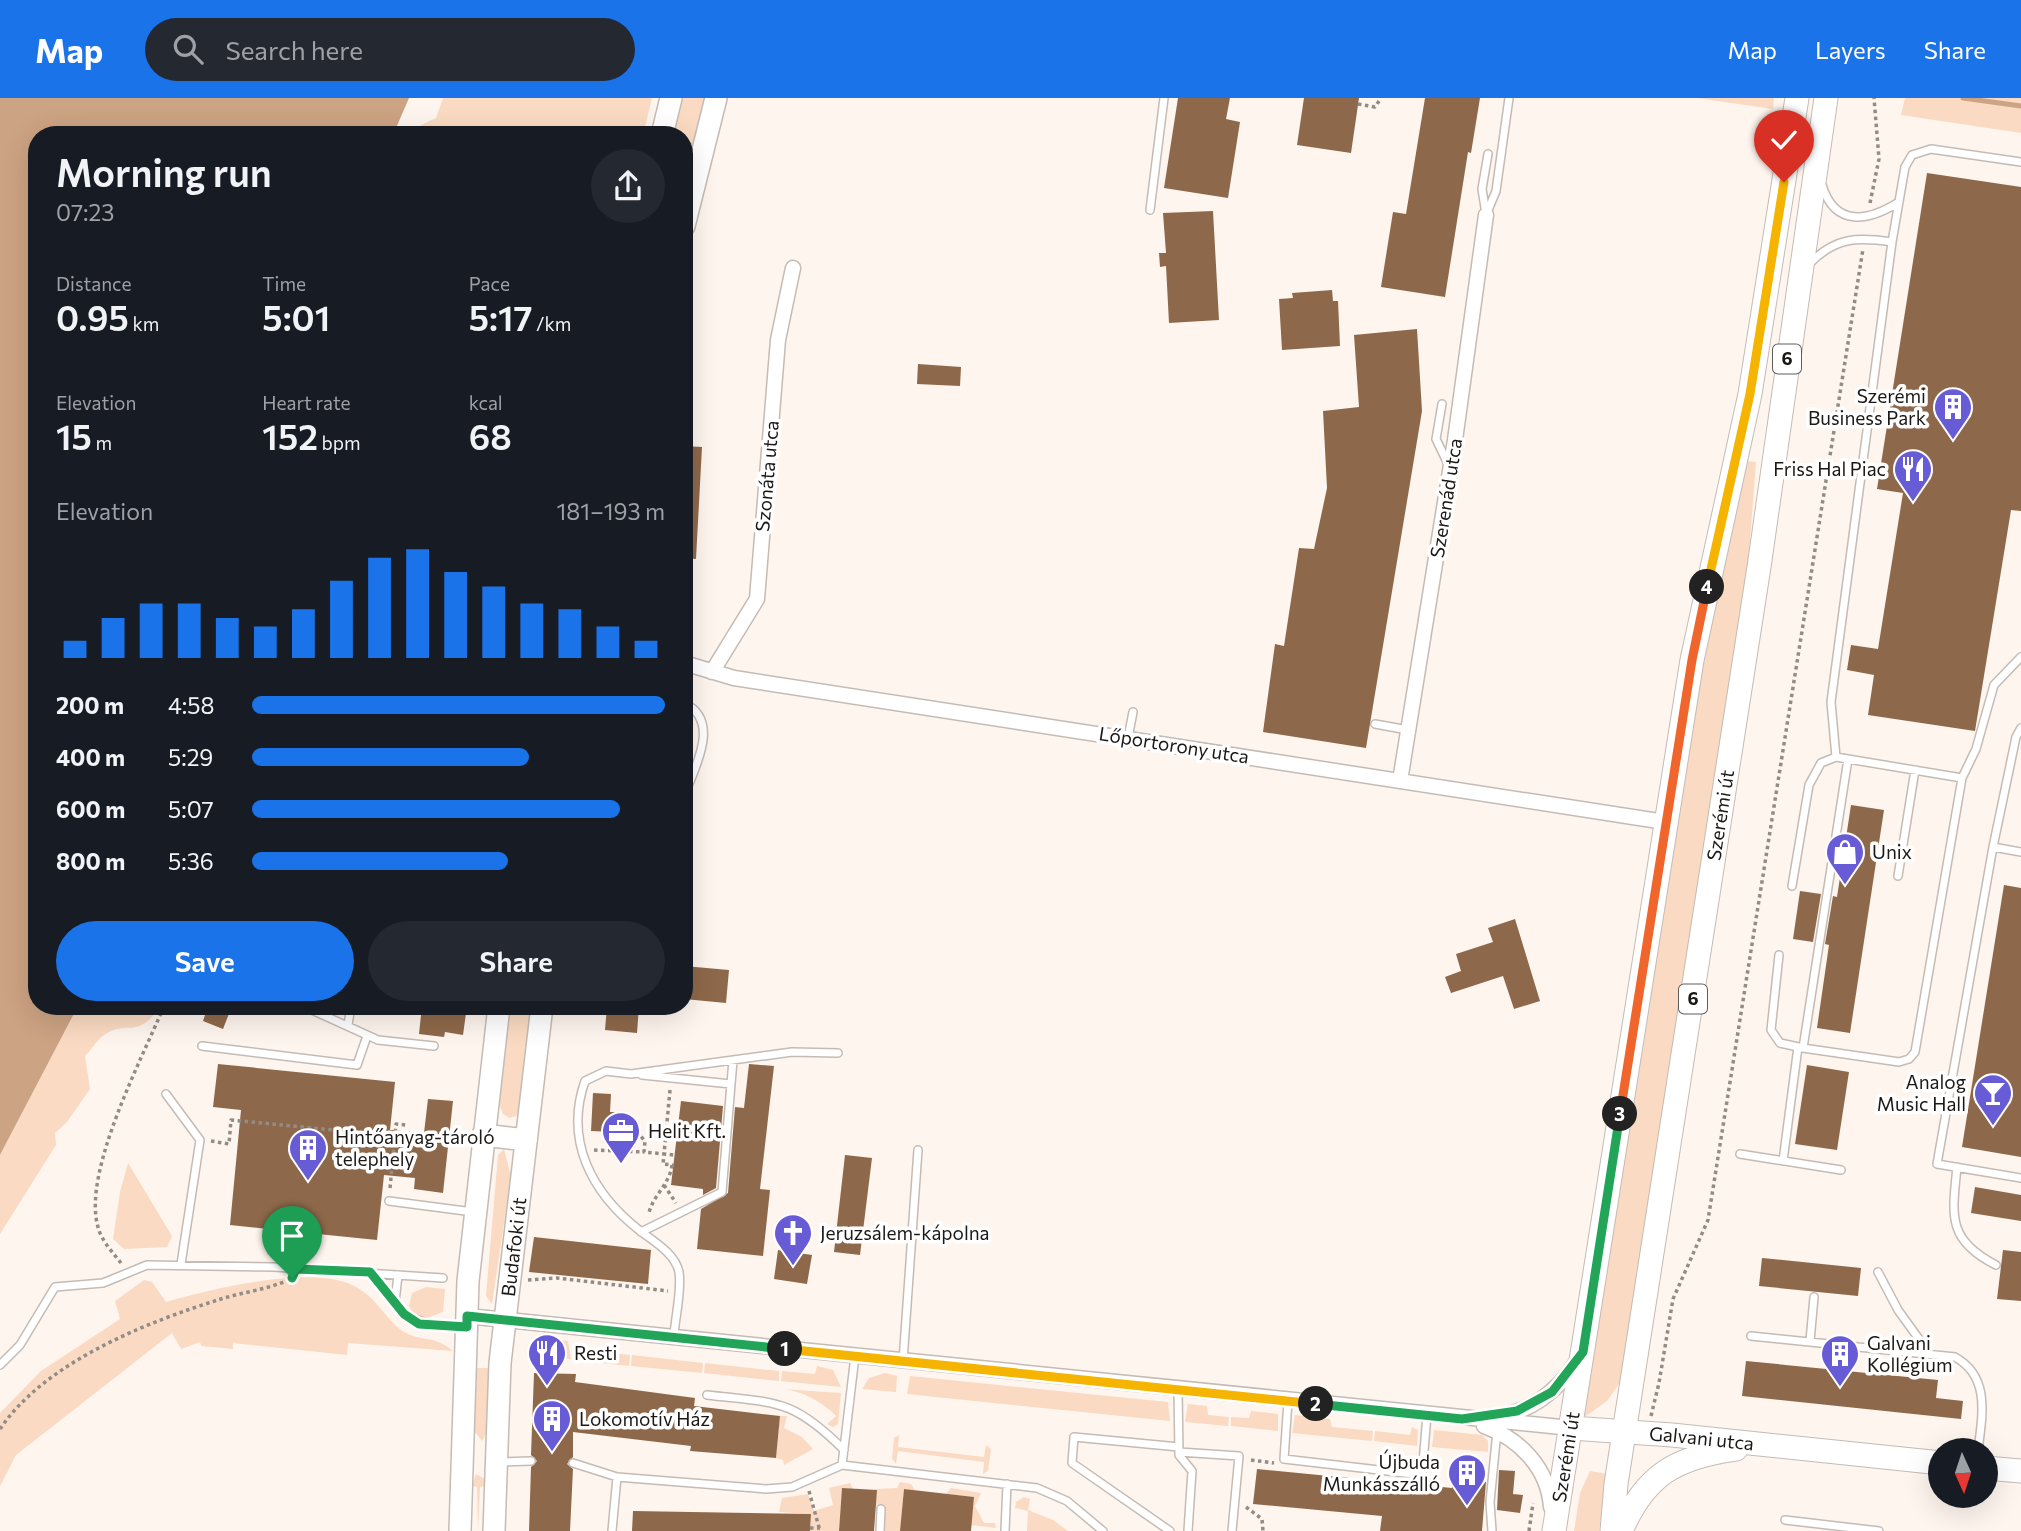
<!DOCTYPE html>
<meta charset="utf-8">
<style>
body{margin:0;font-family:Commissioner,sans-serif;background:#242831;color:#f1f3f6;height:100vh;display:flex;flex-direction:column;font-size:26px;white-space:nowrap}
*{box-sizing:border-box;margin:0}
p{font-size:23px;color:#9ea1a6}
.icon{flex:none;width:38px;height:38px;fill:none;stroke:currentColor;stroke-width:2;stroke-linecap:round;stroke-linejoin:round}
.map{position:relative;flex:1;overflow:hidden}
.side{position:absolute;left:28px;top:28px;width:665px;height:889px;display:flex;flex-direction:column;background:#171b24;border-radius:28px;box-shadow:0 7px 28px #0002}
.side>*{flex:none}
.needle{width:46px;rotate:177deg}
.tools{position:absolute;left:1928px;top:1340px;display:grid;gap:14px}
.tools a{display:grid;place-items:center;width:70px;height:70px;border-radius:50%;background:#171b24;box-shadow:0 7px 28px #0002;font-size:35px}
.pin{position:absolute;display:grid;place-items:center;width:60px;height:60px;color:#fff;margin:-72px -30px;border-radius:50% 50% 50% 0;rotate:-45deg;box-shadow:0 0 7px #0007}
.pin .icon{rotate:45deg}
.km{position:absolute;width:35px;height:35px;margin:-18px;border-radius:50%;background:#222;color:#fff;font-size:19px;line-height:35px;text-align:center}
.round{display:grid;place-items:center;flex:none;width:74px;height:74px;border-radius:37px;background:#242831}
.headline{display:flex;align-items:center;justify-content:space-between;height:119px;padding:0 28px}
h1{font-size:38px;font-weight:600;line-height:52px}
.stats{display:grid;grid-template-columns:repeat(3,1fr);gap:10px;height:119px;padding:7px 28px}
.stats div{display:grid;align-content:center}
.stats b{font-size:35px;font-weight:600}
.stats small{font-size:19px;font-weight:400}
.stats p{font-size:19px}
.chart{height:196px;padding:14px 28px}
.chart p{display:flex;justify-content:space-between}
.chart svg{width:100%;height:126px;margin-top:7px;stroke:#1a73e8;stroke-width:6}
.action{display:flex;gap:14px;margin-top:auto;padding:14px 28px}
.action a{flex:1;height:80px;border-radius:42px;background:#1a73e8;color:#fff;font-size:28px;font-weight:600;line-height:80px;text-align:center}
.action a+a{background:#242831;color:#f1f3f6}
ul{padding:0 28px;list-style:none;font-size:23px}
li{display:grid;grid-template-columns:112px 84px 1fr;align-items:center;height:52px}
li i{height:18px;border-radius:9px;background:#1a73e8}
header{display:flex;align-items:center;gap:42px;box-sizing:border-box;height:98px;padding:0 35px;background:#1a73e8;color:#fff}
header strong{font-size:33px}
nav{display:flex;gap:38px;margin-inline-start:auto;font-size:24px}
.search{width:490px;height:63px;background:#242831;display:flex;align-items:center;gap:18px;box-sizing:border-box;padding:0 24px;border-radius:38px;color:#9ea1a6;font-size:26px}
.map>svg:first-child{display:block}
.green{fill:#fadac2}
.water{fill:#cca383}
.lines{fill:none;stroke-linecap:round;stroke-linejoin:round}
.stream{stroke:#cca383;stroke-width:5}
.building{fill:#8e684a}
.lane-casing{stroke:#c4bbb5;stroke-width:10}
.street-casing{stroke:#c4bbb5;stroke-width:17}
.secondary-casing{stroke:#c4bbb5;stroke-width:24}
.primary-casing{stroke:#c4bbb5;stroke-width:25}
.path{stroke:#928c87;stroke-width:3.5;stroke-dasharray:3.5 3.5;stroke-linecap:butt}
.lane{stroke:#fff;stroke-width:7}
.street{stroke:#fff;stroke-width:14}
.secondary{stroke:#fff;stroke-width:21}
.primary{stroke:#fff;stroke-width:23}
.split-1-casing{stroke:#fff;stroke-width:14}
.split-2-casing{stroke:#fff;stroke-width:14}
.split-3-casing{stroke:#fff;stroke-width:14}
.split-4-casing{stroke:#fff;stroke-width:14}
.split-5-casing{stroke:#fff;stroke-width:14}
.split-1{stroke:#22a559;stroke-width:9}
.split-2{stroke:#f5b400;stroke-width:9}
.split-3{stroke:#22a559;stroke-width:9}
.split-4{stroke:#f0652b;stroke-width:9}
.split-5{stroke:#f5b400;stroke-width:9}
.labels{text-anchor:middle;stroke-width:7;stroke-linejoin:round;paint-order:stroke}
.shield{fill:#fff;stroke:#5f5d5c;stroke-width:2}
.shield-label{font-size:18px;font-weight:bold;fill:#1b1816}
.poi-label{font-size:19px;fill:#1b1816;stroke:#fff;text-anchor:start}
.street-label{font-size:19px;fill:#1b1816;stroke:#fff}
</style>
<header>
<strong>Map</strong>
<div class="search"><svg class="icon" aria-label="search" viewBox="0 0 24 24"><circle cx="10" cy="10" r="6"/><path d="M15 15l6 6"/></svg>Search here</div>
<nav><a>Map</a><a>Layers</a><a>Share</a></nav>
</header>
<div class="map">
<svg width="2021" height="1433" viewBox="0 0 2021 1433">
<rect width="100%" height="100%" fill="#fef5ee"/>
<path class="green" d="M443 0H652L643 37H414L421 27 436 20Z
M682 0H705L684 86V37H673Z
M1697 0H1774L1773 11Z
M1905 0H2021V35L1901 17Z
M1747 363 1756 364 1747 481 1621 1283 1607 1303 1586 1318 1584 1317 1702 560Z
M78 908H161C135 944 129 920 104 937 97 942 91 952 85 958L90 991 67 1024 55 1035 56 1047 0 1136V1057Z
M510 908H531L520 1010 516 1018 509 1020 503 1016 498 1003Z
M504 1051 511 1078 492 1206 486 1198 498 1057Z
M128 1065 172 1138 167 1149 124 1151 113 1141 120 1094Z
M144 1182 152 1184 166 1204C210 1191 310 1167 352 1187 378 1199 384 1221 404 1234 421 1244 435 1237 453 1253L348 1245 347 1257 233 1245V1251L201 1248 200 1244 181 1251 172 1235 16 1357 0 1388V1315L41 1273 120 1221 115 1203Z
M426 1189 445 1191 443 1214 427 1220 414 1217 409 1208 412 1195Z
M537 1240 568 1243 571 1261 535 1258Z
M574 1251 630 1257 629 1268 573 1262Z
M632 1257 703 1265 702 1275 631 1268Z
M705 1265 779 1273V1283L704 1275Z
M817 1268 833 1272 841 1289 781 1283 782 1273 815 1276Z
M477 1270H489L486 1336 482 1343 475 1334Z
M885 1275 897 1278 896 1294 862 1291 869 1280Z
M910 1278 1168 1304 1170 1323 907 1296Z
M782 1291 841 1295 838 1326 833 1329 827 1326 836 1318C821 1303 803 1293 782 1291Z
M1188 1306 1207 1308 1208 1317 1229 1319 1228 1328 1185 1324Z
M1251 1313 1278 1316V1333L1231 1328V1319L1249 1320Z
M1295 1317 1330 1321 1332 1329 1373 1333 1372 1343 1292 1335Z
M780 1318H787L784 1330 802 1339 813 1351 784 1367 783 1362 776 1360Z
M1412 1329 1418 1332 1417 1348 1374 1343 1375 1333 1410 1337Z
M1434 1332 1482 1337 1488 1343V1354L1432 1349Z
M899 1337 898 1349 984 1359 986 1347 991 1351 988 1373 983 1376 984 1364 898 1353 896 1366 892 1361 894 1340Z
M1590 1373 1608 1376 1599 1433H1574L1580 1395Z
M476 1376 485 1381V1388L480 1389 478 1433 477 1389 472 1388Z
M900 1384 911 1386 915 1392 904 1391 900 1433H884L885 1412 876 1411 875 1391 897 1390Z
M850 1385 853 1391 842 1390 839 1433H810L811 1416 779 1414 782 1400 808 1396 814 1413 833 1407 829 1390Z
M951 1390 981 1395 975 1408 984 1425H995L996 1430 971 1427 974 1399 946 1396Z
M1024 1399 1030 1401 1028 1412 1053 1422 1068 1433H1027L1028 1413 1015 1410 1016 1404Z"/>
<path class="water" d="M0 0H409L393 37H37V908H78L0 1057Z"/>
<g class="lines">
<path class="stream" d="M1963 0 2021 8"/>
</g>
<path class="building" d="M1178 0H1230L1226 21 1240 24 1228 100 1164 90Z
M1304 0H1359L1351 55 1297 47Z
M1425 0H1480L1471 55 1468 54 1445 199 1381 189 1393 114 1406 116Z
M1927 75 2021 89V413L2011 412 1975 633 1868 617 1874 577 1847 572 1851 547 1878 551 1903 395 1877 391Z
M1213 113 1219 222 1169 225 1166 168 1160 169 1159 155H1166L1163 115Z
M1332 192 1333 203H1338L1340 248 1282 252 1279 201 1293 200 1292 195Z
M1417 231 1422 313 1366 650 1263 634 1275 546 1284 548 1299 450 1314 451 1327 390 1323 313 1359 309 1354 237Z
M918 266 961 269 960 288 917 286Z
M684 348 702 349 696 461 684 460Z
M1851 707 1884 712 1850 935 1817 930 1829 847 1825 846 1833 798 1837 799Z
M2004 787 2021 790V1059L1962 1049Z
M1800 793 1821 796 1813 844 1793 841Z
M1515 821 1540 903 1514 911 1503 878 1451 895 1445 879 1461 873 1456 856 1493 844 1488 830Z
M684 868 729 872 726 905 684 901Z
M208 908H232L223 931 203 923Z
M422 908H467L463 937 445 934 444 939 419 936Z
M607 908H639L637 935 605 932Z
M218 966 395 984 390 1032 424 1035 428 1001 453 1003 443 1095 414 1091 415 1080 384 1077 377 1142 230 1127 241 1012 213 1009Z
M749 966 774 968 760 1091 770 1092 763 1158 697 1151 701 1111 728 1095 735 1009 744 1010Z
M1807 967 1849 974 1837 1052 1795 1046Z
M593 995 611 996 610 1014H615L614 1034 591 1033Z
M681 1003 723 1008 716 1090 703 1097V1091L671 1087Z
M845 1057 872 1060 860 1157 834 1154Z
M1975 1089 2021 1097V1123L1971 1115Z
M534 1139 651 1152 648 1186 529 1174Z
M778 1152 812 1157 807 1186 774 1181Z
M2003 1152 2021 1154V1203L1997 1201Z
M1762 1160 1861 1170 1858 1198 1759 1188Z
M1746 1263 1938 1282 1936 1300 1963 1303 1961 1321 1742 1298Z
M534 1275 576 1276 575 1284 695 1300 694 1308 780 1318 776 1360 690 1353 691 1348 573 1334V1359L567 1366 573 1371 570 1433H529L531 1369 537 1363 531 1357Z
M1257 1371 1452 1390 1453 1380 1486 1384 1482 1433H1380L1382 1418 1253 1406Z
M1499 1372 1515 1373 1513 1396 1523 1397 1520 1415 1497 1412Z
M842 1390 877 1392 874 1433H839Z
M904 1391 974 1399 971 1433H900Z
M633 1413 811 1416 810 1433H632Z"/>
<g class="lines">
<defs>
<path id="lane" d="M1822 87C1835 130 1869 123 1899 104
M1150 112 1164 0
M1486 116 1482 91 1488 56
M1486 117 1496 93 1509 0
M1810 165C1836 139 1857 139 1892 144
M1442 306 1436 341 1449 368
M684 605C718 621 699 661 689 686
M1375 626 1408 632
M684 628V641
M1128 640 1133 614
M1848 661 1803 950 1899 964 1909 961 1915 954 1962 680 1976 651 1994 587 2021 559
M1962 680 1836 659 1831 604 1892 144 1905 69 1912 57 1931 51 2021 64
M1993 749 2016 639 2021 630
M2021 754 1993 749 1937 1066 2021 1080
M1898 778 1915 672
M1792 788 1809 687 1821 665 1836 659
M1779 857 1771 932 1780 945 1803 950
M303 908 378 942 434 948
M348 927 351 908
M202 948 357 967 367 938
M642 977 731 986
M166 996 200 1042 181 1166
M1740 1056 1841 1072
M1783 1063 1798 949
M1957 1069C1952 1118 1947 1142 1996 1167
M389 1103 473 1114
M641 1134 722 1094 733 962
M370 1174C408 1220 402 1224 463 1229
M1878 1174 1898 1212 1929 1255
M395 1204 398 1177
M674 1238C675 1219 682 1193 679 1174 675 1155 653 1143 639 1132 592 1095 564 1043 585 983L606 973 631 976 792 954 838 955
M1751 1238 1955 1259C1991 1279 1982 1318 1978 1353
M1810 1243 1814 1199
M903 1263 918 1052
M0 1267 20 1247 55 1189 103 1185 147 1167 274 1169 443 1180
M1178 1291 1179 1357 1192 1373 1188 1433
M707 1297C776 1305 792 1300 844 1352
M1288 1303 1284 1361 1422 1377 1427 1317
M1179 1354 1239 1358 1232 1433
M500 1364 531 1363
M573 1365 617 1379 766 1391 792 1389 842 1367 855 1258
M842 1367 1037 1390 1067 1403 1103 1433
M1785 1422 1879 1433
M612 1433 617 1379
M880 1433 881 1411
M1005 1433 1007 1386
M1170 1433 1072 1365 1074 1339 1179 1349
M1492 1433 1490 1404 1497 1333"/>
<path id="street" d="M684 565 734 580 1665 724
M712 574 757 501 778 242 793 170
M1400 683 1455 342 1486 117
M467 1218 1571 1330
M1492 1319C1529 1316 1558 1293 1577 1263
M1484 1328C1520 1341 1548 1370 1551 1409"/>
<g id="secondary">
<path d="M662 37 671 0"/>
<path d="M684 128 716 0"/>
<path d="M483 1037 526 1042"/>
<path d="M460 1433 468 1183 499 908"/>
<path id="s1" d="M494 1433 500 1265 542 908"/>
</g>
<g id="primary">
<path id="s2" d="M1571 1330 1672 1337 1941 1365"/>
<path d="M1986 1370 2021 1373"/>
<path id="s3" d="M1554 1433 1692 562 1750 296 1797 0"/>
<path id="s4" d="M1612 1433 1616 1386 1759 469 1826 0"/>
<path d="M1621 1433C1645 1377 1676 1359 1736 1351"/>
</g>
</defs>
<use href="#lane" class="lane-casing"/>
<use href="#street" class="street-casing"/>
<use href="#secondary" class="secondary-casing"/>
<use href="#primary" class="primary-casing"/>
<path class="path" d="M1358 6 1375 9 1381 0
M1870 105 1879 61 1874 0
M670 992 664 1056 674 1057
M615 1017 626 1021 645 1043 644 1054 664 1056 663 1066 672 1067C670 1086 653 1097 649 1115
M211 1043 229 1046 231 1022 395 1038
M594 1052 644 1054
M664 1087 676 1105
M390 1090 396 1026 406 1027
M121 1165C113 1155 101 1142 98 1129 82 1074 142 961 164 908
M528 1182 557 1180 668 1193
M1651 1318 1659 1285 1673 1201 1708 1122 1863 151
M0 1331C45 1264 147 1224 221 1201 243 1194 266 1192 288 1182
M1251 1362 1274 1365
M809 1393 820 1433
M1246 1409 1262 1421 1263 1433
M810 1430H820
M1529 1433 1533 1405"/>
<use href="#lane" class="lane"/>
<use href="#street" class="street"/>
<use href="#secondary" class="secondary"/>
<use href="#primary" class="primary"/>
</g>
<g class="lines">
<defs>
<path id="split-1" d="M292 1180 296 1171 370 1174 404 1216 419 1226 467 1229V1218L785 1251"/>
<path id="split-2" d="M785 1251 1316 1306"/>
<path id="split-3" d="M1316 1306 1462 1321 1517 1313 1552 1294 1583 1254 1620 1016"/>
<path id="split-4" d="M1620 1016 1692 562 1707 489"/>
<path id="split-5" d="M1707 489 1750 296 1784 84"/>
</defs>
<use href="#split-1" class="split-1-casing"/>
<use href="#split-2" class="split-2-casing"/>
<use href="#split-3" class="split-3-casing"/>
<use href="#split-4" class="split-4-casing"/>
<use href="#split-5" class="split-5-casing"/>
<use href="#split-1" class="split-1"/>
<use href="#split-2" class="split-2"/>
<use href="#split-3" class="split-3"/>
<use href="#split-4" class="split-4"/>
<use href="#split-5" class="split-5"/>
</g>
<defs>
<symbol id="building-pin" viewBox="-11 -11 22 30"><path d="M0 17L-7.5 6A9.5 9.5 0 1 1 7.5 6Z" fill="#685cd6" stroke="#fff"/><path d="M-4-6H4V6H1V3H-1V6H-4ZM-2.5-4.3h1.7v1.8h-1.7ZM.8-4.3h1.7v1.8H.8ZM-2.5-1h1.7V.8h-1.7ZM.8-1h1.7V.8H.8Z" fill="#fff"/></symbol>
<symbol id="restaurant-pin" viewBox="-11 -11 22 30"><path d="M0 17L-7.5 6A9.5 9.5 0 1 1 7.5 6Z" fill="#685cd6" stroke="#fff"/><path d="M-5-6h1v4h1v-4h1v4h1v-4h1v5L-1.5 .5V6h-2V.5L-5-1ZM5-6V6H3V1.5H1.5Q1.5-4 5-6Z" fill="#fff"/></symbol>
<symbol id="shop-pin" viewBox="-11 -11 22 30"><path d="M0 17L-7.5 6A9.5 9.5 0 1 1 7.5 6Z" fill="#685cd6" stroke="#fff"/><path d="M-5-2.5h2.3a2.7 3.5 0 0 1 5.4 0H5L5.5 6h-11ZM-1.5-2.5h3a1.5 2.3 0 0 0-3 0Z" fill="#fff"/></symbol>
<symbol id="bar-pin" viewBox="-11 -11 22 30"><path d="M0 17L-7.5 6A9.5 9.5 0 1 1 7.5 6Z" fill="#685cd6" stroke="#fff"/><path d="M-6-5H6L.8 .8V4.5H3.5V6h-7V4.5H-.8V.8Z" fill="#fff"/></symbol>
<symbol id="office-pin" viewBox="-11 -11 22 30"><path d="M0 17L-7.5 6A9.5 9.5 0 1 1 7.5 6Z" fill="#685cd6" stroke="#fff"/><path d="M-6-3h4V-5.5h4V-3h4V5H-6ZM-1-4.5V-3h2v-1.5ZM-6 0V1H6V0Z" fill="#fff"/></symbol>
<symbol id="church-pin" viewBox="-11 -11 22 30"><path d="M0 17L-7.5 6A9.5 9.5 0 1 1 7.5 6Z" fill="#685cd6" stroke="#fff"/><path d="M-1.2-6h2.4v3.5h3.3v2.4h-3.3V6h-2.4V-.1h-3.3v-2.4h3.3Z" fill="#fff"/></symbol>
</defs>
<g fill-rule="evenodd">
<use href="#building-pin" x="1931" y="287" width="44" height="60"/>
<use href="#restaurant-pin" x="1891" y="349" width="44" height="60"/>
<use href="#shop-pin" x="1823" y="732" width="44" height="60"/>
<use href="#bar-pin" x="1971" y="973" width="44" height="60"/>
<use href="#office-pin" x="599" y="1011" width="44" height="60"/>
<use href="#building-pin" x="286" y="1028" width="44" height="60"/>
<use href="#church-pin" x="771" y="1113" width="44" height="60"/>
<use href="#restaurant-pin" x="525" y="1233" width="44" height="60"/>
<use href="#building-pin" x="1818" y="1234" width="44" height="60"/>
<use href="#building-pin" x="530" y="1299" width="44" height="60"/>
<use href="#building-pin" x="1445" y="1353" width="44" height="60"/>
</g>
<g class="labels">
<g class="shield">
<rect x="1773" y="246.5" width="28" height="29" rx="5"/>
<rect x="1679" y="886.5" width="28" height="29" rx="5"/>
</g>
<g class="shield-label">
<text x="1787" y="267">6</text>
<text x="1693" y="907">6</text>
</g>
<g class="poi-label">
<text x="1926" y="305" text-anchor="end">Szerémi<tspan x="1926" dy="22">Business Park</tspan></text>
<text x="1886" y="378" text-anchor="end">Friss Hal Piac</text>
<text x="1872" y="761">Unix</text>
<text x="1966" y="991" text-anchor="end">Analog<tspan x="1966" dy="22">Music Hall</tspan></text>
<text x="648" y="1040">Helit Kft.</text>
<text x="335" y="1046">Hintőanyag-tároló<tspan x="335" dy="22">telephely</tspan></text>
<text x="820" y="1142">Jeruzsálem-kápolna</text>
<text x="1867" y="1252">Galvani<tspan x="1867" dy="22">Kollégium</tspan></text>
<text x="574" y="1262">Resti</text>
<text x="579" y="1328">Lokomotív Ház</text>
<text x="1440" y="1371" text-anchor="end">Újbuda<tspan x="1440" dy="22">Munkásszálló</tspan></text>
</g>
<g class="street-label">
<text transform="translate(767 378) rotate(-85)" y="7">Szonáta utca</text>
<text transform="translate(1446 400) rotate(-81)" y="7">Szerenád utca</text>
<text transform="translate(1174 647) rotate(9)" y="7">Lőportorony utca</text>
<text dy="7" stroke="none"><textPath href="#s4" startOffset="724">Szerémi út</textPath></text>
<text dy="7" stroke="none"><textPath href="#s1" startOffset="285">Budafoki út</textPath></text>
<text dy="7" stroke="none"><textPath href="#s2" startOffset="131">Galvani utca</textPath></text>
<text dy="7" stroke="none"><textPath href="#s3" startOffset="75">Szerémi út</textPath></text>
</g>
</g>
</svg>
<div class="tools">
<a><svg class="needle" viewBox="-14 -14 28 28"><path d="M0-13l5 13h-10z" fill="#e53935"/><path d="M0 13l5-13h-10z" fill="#9ea1a6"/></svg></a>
</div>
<div class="pin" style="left:292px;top:1180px;background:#1e9e55"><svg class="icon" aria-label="arrive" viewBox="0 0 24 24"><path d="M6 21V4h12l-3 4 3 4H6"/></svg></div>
<div class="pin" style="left:1784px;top:84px;background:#d93025"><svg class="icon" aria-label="check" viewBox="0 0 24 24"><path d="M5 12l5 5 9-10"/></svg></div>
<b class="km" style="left:785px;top:1251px">1</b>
<b class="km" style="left:1316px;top:1306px">2</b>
<b class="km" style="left:1620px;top:1016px">3</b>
<b class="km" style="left:1707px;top:489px">4</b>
<section class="side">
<div class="headline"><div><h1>Morning run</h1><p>07:23</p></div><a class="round"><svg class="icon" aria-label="share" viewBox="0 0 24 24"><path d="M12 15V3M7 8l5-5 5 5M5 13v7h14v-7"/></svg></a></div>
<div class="stats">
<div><p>Distance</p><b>0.95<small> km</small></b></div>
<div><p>Time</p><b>5:01</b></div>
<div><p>Pace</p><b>5:17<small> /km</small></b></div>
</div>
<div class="stats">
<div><p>Elevation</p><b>15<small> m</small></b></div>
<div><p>Heart rate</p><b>152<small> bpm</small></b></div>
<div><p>kcal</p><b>68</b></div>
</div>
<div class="chart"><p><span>Elevation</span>181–193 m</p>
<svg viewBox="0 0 160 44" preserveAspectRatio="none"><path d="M5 44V38M15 44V30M25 44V25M35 44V25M45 44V30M55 44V33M65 44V27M75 44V17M85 44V9M95 44V6M105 44V14M115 44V19M125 44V25M135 44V27M145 44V33M155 44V38"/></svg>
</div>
<ul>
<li><b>200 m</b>4:58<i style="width:100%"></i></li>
<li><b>400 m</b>5:29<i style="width:67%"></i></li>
<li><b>600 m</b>5:07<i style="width:89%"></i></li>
<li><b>800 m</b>5:36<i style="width:62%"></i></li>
</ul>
<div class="action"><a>Save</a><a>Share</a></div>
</section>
</div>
